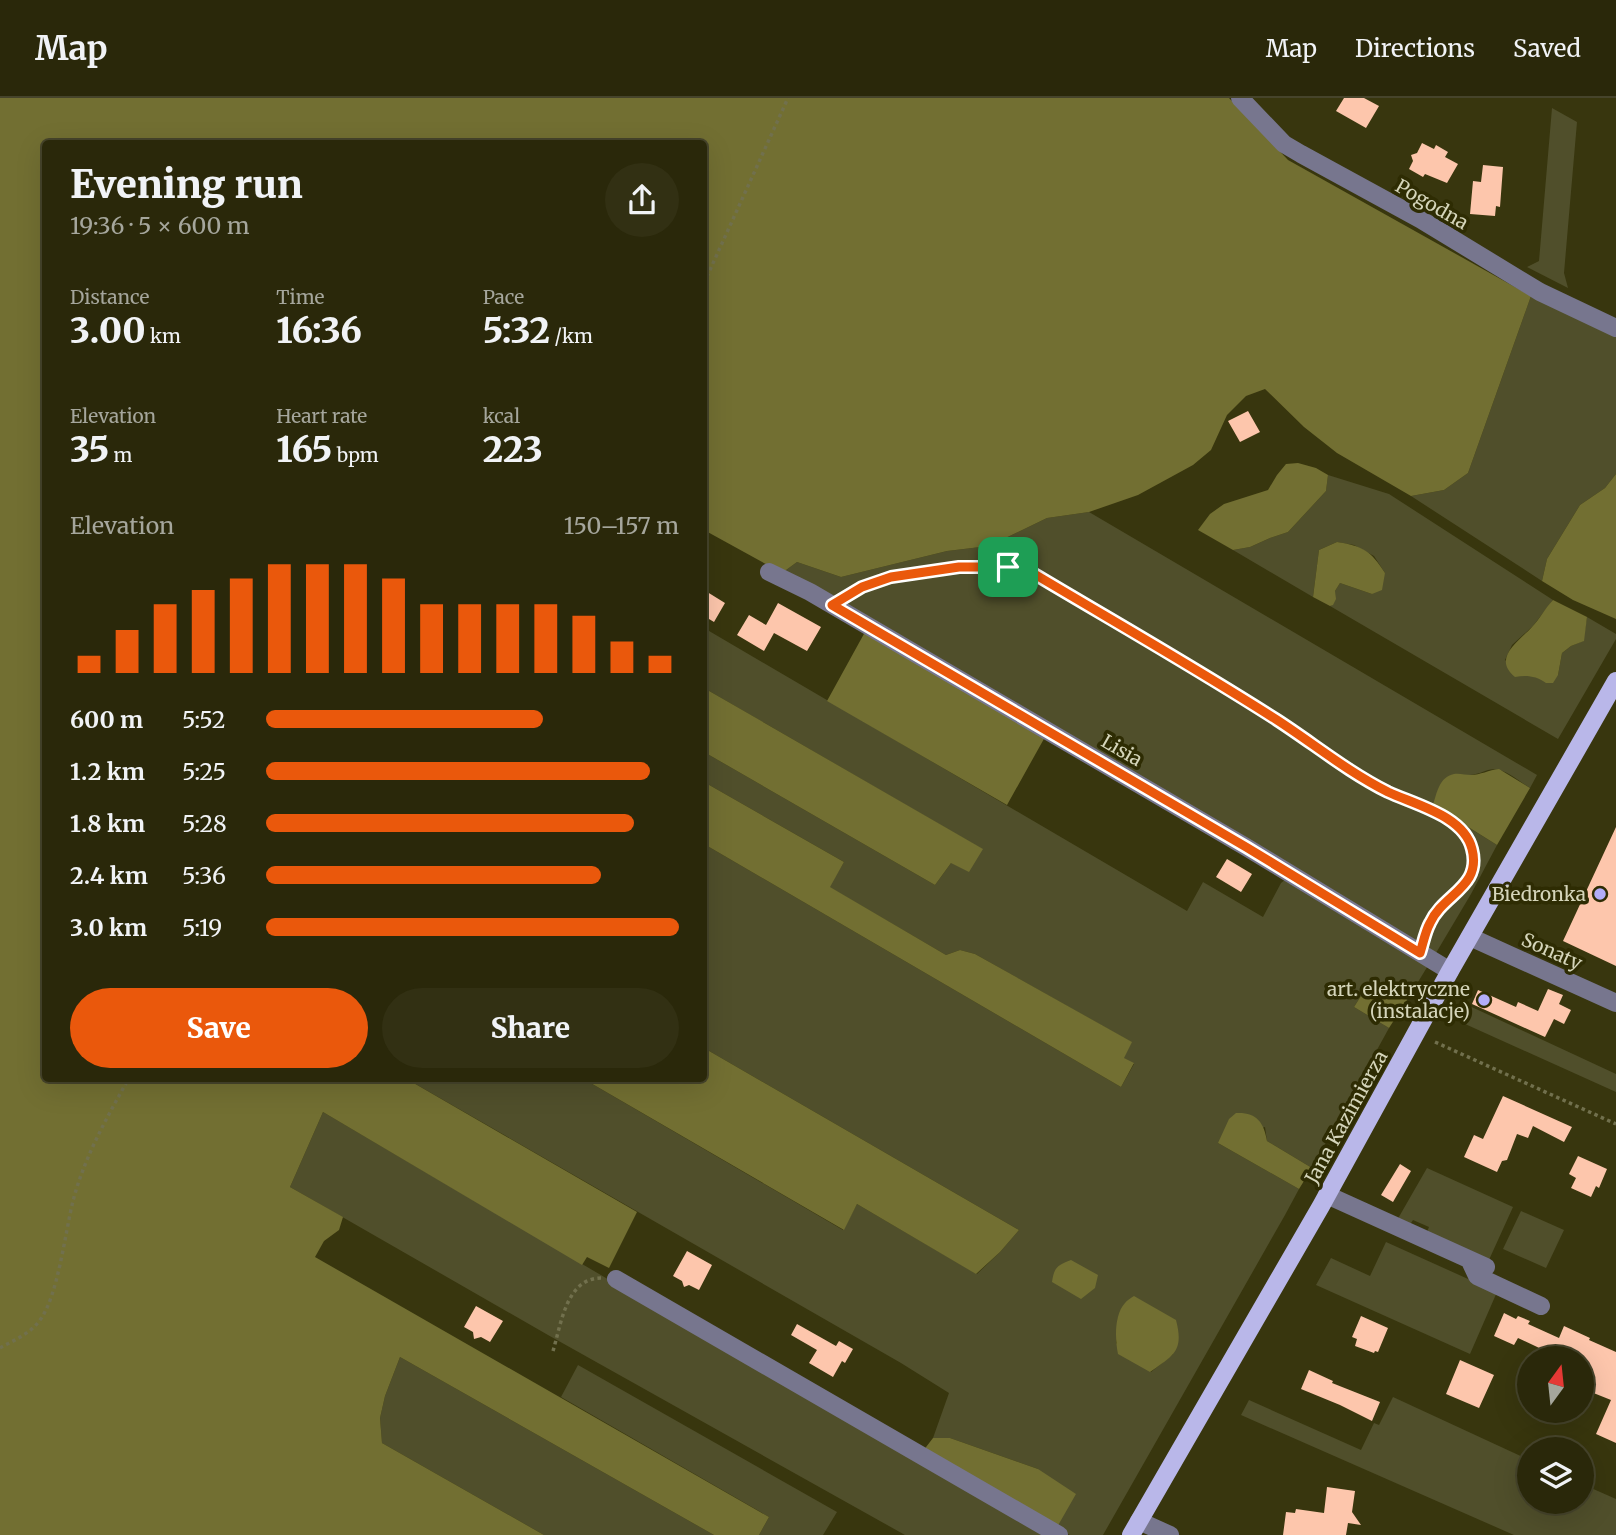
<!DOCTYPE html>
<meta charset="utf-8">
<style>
body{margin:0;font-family:Merriweather,serif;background:#323013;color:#f1f3f6;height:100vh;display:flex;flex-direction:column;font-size:26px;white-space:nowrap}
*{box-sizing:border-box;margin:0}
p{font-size:23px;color:#a5a69c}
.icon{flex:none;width:38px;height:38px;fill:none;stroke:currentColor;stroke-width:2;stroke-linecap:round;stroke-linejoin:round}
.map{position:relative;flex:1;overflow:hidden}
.sheet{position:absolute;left:42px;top:42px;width:665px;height:942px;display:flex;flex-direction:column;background:#2a280a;border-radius:7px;box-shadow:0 7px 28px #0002,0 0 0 2px #46442b}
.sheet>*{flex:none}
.needle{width:46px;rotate:15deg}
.controls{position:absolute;left:1517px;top:1248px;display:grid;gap:14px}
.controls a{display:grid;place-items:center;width:77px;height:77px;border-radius:50%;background:#2a280a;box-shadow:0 7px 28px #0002,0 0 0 2px #46442b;font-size:35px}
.pin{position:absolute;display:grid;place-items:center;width:60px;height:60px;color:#fff;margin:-30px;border-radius:14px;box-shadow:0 4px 10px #0006}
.round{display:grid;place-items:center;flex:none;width:74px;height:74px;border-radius:37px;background:#323013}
.headline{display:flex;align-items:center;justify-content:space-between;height:119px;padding:0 28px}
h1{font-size:38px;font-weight:800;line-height:52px}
.figures{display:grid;grid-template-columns:repeat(3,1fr);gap:10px;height:119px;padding:7px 28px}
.figures div{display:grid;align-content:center}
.figures b{font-size:35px;font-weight:800}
.figures small{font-size:19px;font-weight:400}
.figures p{font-size:19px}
.chart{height:196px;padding:14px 28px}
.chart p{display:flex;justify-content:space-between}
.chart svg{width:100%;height:126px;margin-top:7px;stroke:#ea580c;stroke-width:6}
.primary-button{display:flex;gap:14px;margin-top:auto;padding:14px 28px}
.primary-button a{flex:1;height:80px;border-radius:42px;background:#ea580c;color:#fff;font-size:28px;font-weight:800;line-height:80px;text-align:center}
.primary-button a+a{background:#323013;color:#f1f3f6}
ul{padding:0 28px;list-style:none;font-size:23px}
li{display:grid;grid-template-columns:112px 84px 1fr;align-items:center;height:52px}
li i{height:18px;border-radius:9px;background:#ea580c}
header{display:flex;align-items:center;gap:42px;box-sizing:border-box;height:98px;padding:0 35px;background:#2a280a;border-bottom:2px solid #46442b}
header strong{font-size:33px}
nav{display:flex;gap:38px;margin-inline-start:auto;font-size:24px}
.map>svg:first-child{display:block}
.green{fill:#504f2b;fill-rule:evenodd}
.forest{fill:#726f32}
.building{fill:#fdc6ac}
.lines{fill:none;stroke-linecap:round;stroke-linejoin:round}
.path{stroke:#71704d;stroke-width:3.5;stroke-dasharray:3.5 3.5;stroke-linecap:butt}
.minor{stroke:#77768e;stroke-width:18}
.major{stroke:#b9b7e9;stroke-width:18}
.route-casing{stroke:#fff;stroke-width:14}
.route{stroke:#ea580c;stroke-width:9}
.poi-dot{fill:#b2adf9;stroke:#2e2c03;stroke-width:2.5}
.labels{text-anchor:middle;stroke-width:7;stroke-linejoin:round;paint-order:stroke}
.street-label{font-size:19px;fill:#d5d5ba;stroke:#2e2c03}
.poi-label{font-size:19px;fill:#d5d5ba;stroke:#2e2c03;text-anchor:end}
</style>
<header>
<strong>Map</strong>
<nav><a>Map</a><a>Directions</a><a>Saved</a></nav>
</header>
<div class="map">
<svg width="1616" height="1437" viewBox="0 0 1616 1437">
<rect width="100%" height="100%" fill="#38360e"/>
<path class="green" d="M1552 10 1577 24 1564 175 1568 190 1527 169 1539 163Z
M1531 198 1616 237V376L1605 390 1580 407 1547 461 1542 483 1411 398 1444 392 1468 375Z
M1328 377 1389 396 1553 502 1533 528 1512 547 1505 562C1528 579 1530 581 1558 577L1562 555 1571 548 1583 543 1587 519 1616 536V541L1558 641 1330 508C1336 505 1335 499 1335 493L1340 485 1372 496 1385 475 1374 458 1354 447 1337 444 1319 452 1313 499 1233 452 1250 449 1270 440 1288 434 1326 393Z
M1089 414 1537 677 1530 690C1517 682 1503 668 1488 672 1482 674 1478 676 1471 677L1434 708 1497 747 1471 796 1433 860 782 475 797 464 841 479 947 453 989 448 1047 420Z
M704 530 1187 813 1203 784 1263 819 1281 785 1286 781 1429 866 1407 902 1371 882 1354 909 1389 930 1312 1070 1267 1043 1265 1029 1218 1045 1299 1091 1285 1117 1103 1437H1070L1056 1431 1038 1371 950 1340H933L949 1295 901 1265 405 980H582L843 1132 857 1106 977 1176 1000 1154 1019 1132 704 950V746L1121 989 1134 966 1123 960 1131 944 975 856 960 852 946 857 829 789 844 764 704 684V654L935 787 951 765 982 751 704 590ZM1118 1220 1173 1256 1151 1274 1116 1245Z
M1463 905 1616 976V994L1454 921Z
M323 1014 1044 1437H905L548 1237 290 1089Z
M1427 1070 1513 1109 1488 1164 1427 1134 1429 1129 1413 1122 1409 1128 1396 1124Z
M1521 1113 1564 1132 1546 1170 1503 1151Z
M1386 1144 1497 1194 1470 1256 1316 1187 1331 1160 1370 1178Z
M400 1259 714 1437H544L382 1345 380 1320 385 1298Z
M578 1267 837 1414 823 1437H759L769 1419 561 1299Z
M1393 1299 1529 1362 1530 1404H1582V1386L1616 1401V1437H1514L1241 1317 1249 1302 1361 1352 1374 1325 1379 1327Z"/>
<path class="forest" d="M0 0H1229L1288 62 1531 198 1468 375 1444 392 1411 398 1337 355 1304 329 1265 291 1246 298 1227 317 1211 352 1193 367 1138 397 1089 414 1047 420 989 448 947 453 841 479 797 464 782 475 704 432V46H46V980H405L637 1114 609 1170 587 1159 582 1167 323 1014 290 1089 343 1119 339 1132 324 1143 315 1159 769 1419 759 1437H714L400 1259 385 1298 380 1320 382 1345 544 1437H0Z
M1298 365 1316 370 1328 377 1326 393 1288 434 1270 440 1250 449 1233 452 1198 432 1210 416 1224 406 1268 392 1277 377 1286 366Z
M1616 376V521L1573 502 1542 483 1547 461 1580 407 1605 390Z
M1337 444C1363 448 1371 453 1385 475L1382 492 1372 496 1340 485 1335 493 1336 501 1333 507 1330 508 1313 499 1319 452Z
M1553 502 1587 519 1584 543 1571 548 1562 555 1558 577 1553 585H1546C1536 578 1527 577 1515 579 1492 560 1518 544 1532 529 1540 521 1545 510 1553 502Z
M865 534 1045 639 1007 707 827 603Z
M704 590 983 751 969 774 951 765 935 787 704 654Z
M1499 671 1530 690 1497 747 1433 707C1437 695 1439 679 1454 676 1459 675 1466 677 1471 677 1480 677 1489 672 1499 671Z
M704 684 844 764 830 789 946 857 960 852 975 856 1132 944 1124 960 1134 965 1121 989 704 746Z
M1371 882 1407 902 1389 930 1354 909Z
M704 950 1019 1132 1000 1154 976 1176 857 1106 844 1132 582 980H704Z
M1236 1015C1256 1014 1264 1024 1267 1043L1312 1070 1299 1091 1218 1045 1229 1021Z
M1071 1162 1098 1177 1095 1190 1081 1201 1052 1184C1054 1169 1058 1167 1071 1162Z
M1134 1198 1176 1222C1184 1253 1174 1257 1150 1274L1118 1256C1115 1241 1114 1217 1125 1205 1127 1202 1131 1200 1134 1198Z
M933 1340H950L1038 1371 1076 1396 1056 1431 923 1353Z"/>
<path class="building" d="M1344 0H1364L1379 8 1366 30 1336 13Z
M1422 45 1434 51 1436 47 1448 54 1445 59 1458 66 1447 85 1425 76 1423 79 1409 71 1413 63 1411 57 1417 55Z
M1483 67 1503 69 1500 109 1496 108 1495 118 1470 116 1473 83 1481 84Z
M1248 313 1260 334 1240 344 1228 323Z
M704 492 725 505 714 524 704 518Z
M778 505 821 529 807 553 774 535 764 553 737 537 749 517 766 527Z
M1616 729V868L1563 843Z
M1227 761 1252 776 1241 794 1216 779Z
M1548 891 1563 897 1559 906 1571 912 1564 926 1554 921 1545 939 1472 906 1478 892 1516 909 1518 904 1538 913Z
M1503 998 1572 1029 1564 1044 1533 1028 1528 1040 1517 1036 1507 1062 1502 1063 1497 1074 1464 1059 1474 1037 1483 1041Z
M1578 1058 1607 1071 1599 1090 1596 1088 1591 1099 1571 1090 1576 1080 1569 1076Z
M1400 1066 1411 1073 1393 1104 1381 1097Z
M687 1153 712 1167 699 1192 689 1187 684 1189 682 1183 673 1178Z
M476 1208 503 1223 490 1244 481 1239 474 1241 473 1234 464 1229Z
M1504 1215 1516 1221 1518 1218 1530 1223 1528 1226 1559 1240 1564 1228 1590 1240 1589 1242 1616 1254V1345L1596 1336 1611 1302 1586 1292 1587 1289 1582 1287V1260H1550L1552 1256 1518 1240 1514 1247 1494 1238Z
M1361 1218 1388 1230 1378 1254 1375 1253 1374 1255 1355 1248 1357 1241 1352 1239Z
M797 1226 836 1248 839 1243 853 1251 845 1265 842 1263 833 1279 809 1265 817 1252 791 1237Z
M1460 1262 1494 1277 1479 1310 1446 1296Z
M1309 1272 1333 1283 1332 1285 1380 1304 1372 1323 1340 1307 1301 1291Z
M1327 1389 1355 1393 1352 1414 1361 1427 1348 1425 1346 1437H1283L1286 1414 1295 1415 1296 1411 1324 1415Z"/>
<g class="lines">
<path class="path" d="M704 185 788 0
M847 498 862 489 891 479 959 469H1008L1031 474 1278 622 1352 674 1389 694 1451 722 1466 735 1472 750 1475 768 1467 784 1446 803 1430 824 1425 840
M1435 944 1616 1026
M0 1250C14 1242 30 1236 40 1222 58 1198 65 1135 73 1103 84 1060 107 1019 129 980
M553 1253C561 1227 566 1180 601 1180"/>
<path class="minor" d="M1240 0 1284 46 1301 56 1420 121 1540 194 1616 230
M769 474 810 494 1246 749 1450 873
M1470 839 1616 905
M1327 1097 1486 1169
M1470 1163 1477 1178 1541 1208
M616 1181 1059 1437
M1139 1423 1170 1437"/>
<path class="major" d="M1131 1437 1321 1108 1450 873 1616 583"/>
</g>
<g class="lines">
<defs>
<path id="route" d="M959 469H1008L1031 474C1113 523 1196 570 1277 622 1314 646 1348 674 1388 694 1416 707 1464 718 1472 751 1482 789 1443 796 1430 825 1425 834 1423 846 1420 855L1246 749 832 507 862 489 891 479Z"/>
</defs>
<use href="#route" class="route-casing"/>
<use href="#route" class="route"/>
</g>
<g class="poi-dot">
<circle cx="1600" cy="796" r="7"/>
<circle cx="1484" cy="902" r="7"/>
</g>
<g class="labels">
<g class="street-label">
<text transform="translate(1432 106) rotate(30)" y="7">Pogodna</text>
<text transform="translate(1122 652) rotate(30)" y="7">Lisia</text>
<text transform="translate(1552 853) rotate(24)" y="7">Sonaty</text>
<text transform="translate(1346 1019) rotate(-61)" y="7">Jana Kazimierza</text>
</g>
<g class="poi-label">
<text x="1586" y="803">Biedronka</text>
<text x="1470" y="898">art. elektryczne<tspan x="1470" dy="22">(instalacje)</tspan></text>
</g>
</g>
</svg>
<div class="controls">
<a><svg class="needle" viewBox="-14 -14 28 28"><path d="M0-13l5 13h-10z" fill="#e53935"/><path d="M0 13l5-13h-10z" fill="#a5a69c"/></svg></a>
<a><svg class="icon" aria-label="layers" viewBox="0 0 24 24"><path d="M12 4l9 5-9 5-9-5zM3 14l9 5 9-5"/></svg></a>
</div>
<div class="pin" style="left:1008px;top:469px;background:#1e9e55"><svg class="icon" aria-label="arrive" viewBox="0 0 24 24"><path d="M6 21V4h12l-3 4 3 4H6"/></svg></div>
<section class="sheet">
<div class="headline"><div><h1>Evening run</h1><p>19:36 · 5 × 600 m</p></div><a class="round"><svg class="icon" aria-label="share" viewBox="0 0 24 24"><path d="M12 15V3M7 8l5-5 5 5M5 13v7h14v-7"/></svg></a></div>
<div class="figures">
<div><p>Distance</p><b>3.00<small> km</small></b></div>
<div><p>Time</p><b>16:36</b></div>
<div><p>Pace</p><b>5:32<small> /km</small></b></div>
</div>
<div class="figures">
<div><p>Elevation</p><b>35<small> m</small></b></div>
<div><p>Heart rate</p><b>165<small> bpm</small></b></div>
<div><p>kcal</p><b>223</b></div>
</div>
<div class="chart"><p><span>Elevation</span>150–157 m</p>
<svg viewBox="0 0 160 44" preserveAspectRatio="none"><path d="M5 44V38M15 44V29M25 44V20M35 44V15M45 44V11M55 44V6M65 44V6M75 44V6M85 44V11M95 44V20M105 44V20M115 44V20M125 44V20M135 44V24M145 44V33M155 44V38"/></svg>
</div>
<ul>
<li><b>600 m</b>5:52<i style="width:67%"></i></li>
<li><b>1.2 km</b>5:25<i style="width:93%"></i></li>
<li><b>1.8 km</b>5:28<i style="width:89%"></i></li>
<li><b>2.4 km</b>5:36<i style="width:81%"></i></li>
<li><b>3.0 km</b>5:19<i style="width:100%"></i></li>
</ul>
<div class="primary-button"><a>Save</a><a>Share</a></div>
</section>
</div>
